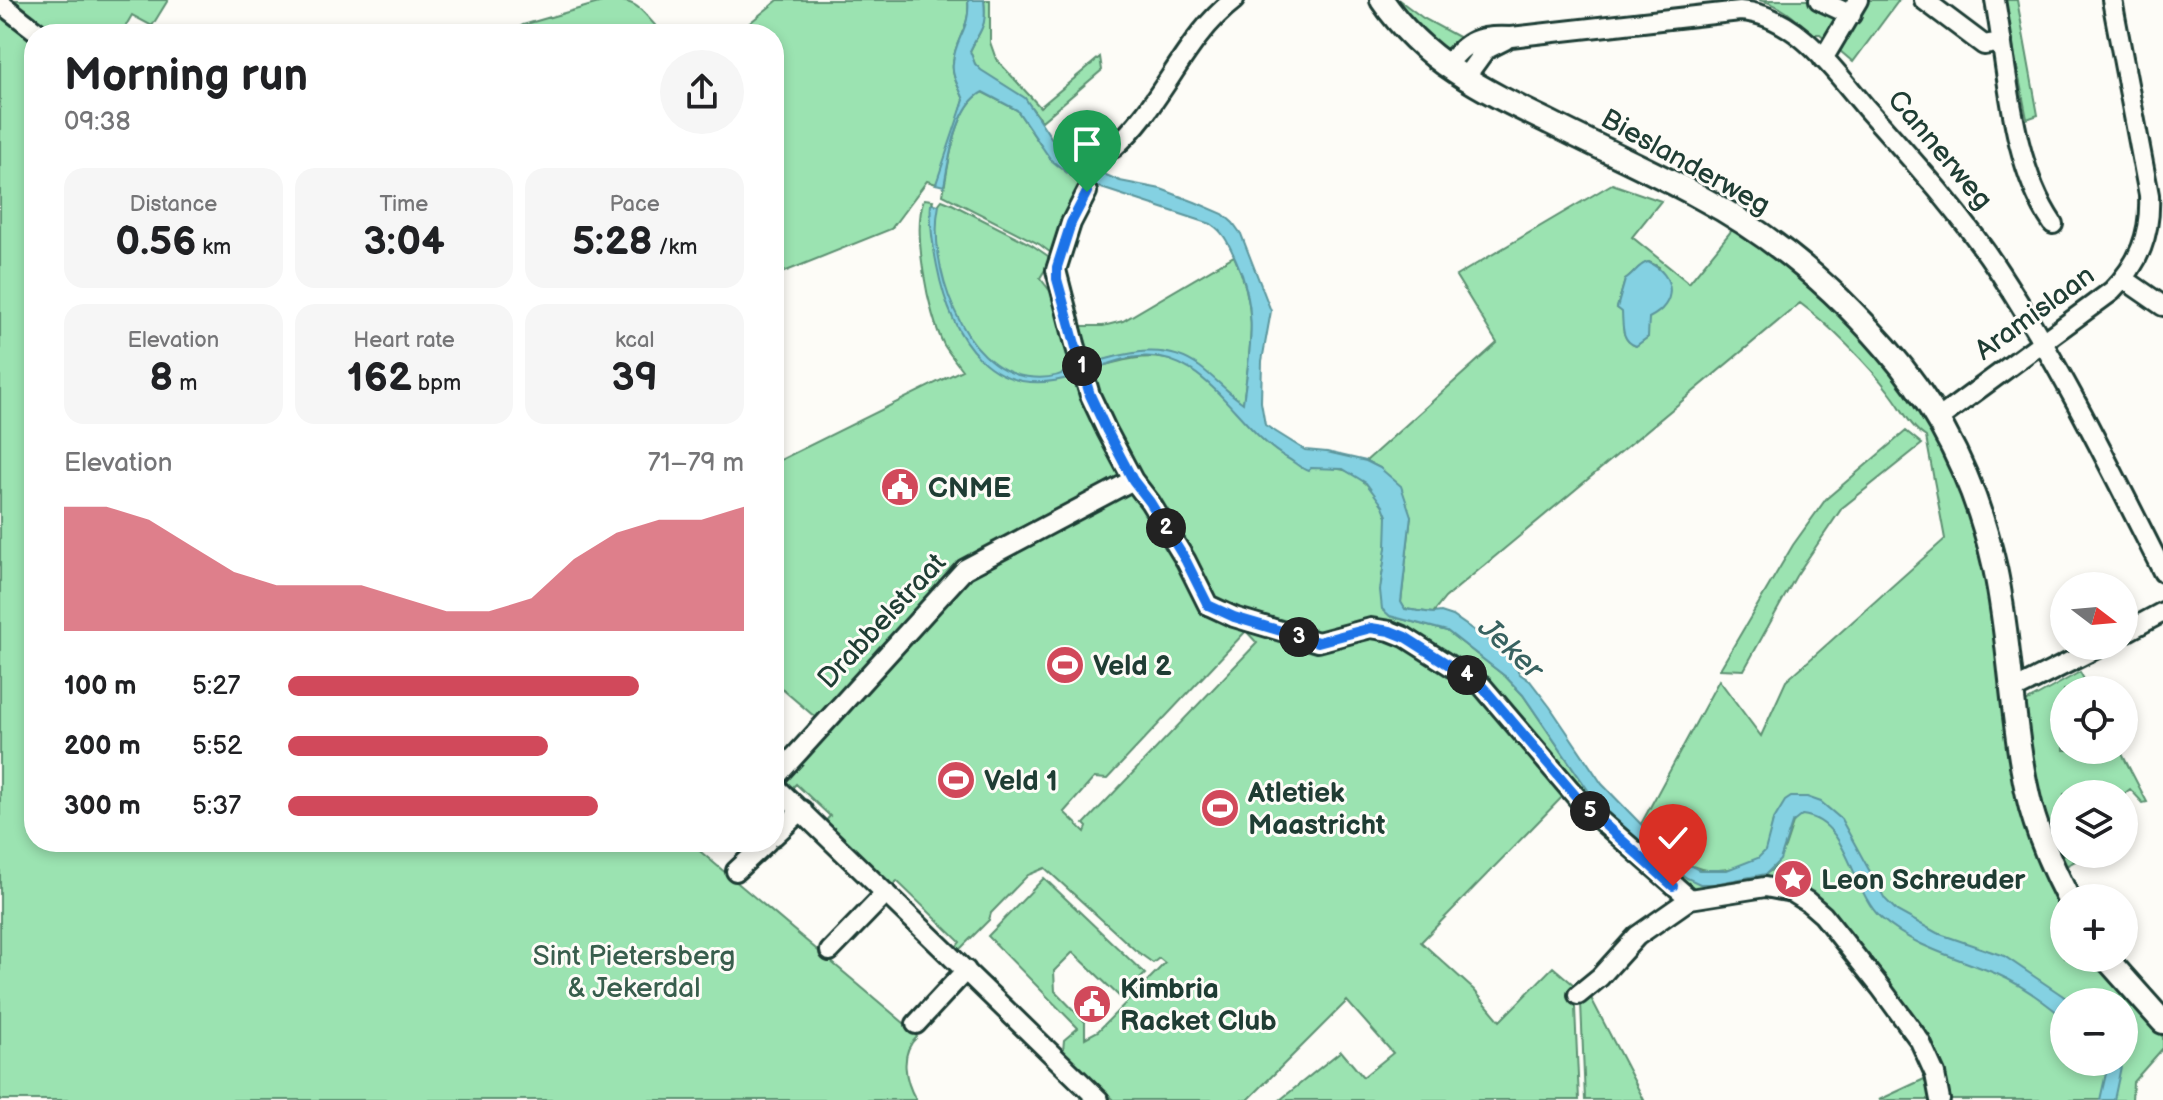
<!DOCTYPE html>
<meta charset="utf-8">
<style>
body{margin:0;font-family:"Balsamiq Sans",sans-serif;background:#f6f6f6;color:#202124;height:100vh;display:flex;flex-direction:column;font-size:30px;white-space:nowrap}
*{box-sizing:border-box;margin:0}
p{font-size:26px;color:#757577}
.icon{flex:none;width:44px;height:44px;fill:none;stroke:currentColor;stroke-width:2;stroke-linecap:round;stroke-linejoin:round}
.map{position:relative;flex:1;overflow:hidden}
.details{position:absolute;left:24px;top:24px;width:760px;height:828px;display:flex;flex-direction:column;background:#fff;border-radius:32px;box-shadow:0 4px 12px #0003}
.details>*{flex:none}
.needle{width:52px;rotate:106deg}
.tools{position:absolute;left:2050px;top:572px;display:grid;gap:16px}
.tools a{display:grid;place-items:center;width:88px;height:88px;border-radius:50%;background:#fff;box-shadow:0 4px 12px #0003;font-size:40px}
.pin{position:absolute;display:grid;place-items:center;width:68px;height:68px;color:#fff;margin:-82px -34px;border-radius:50% 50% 50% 0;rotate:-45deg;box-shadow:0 0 8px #0007}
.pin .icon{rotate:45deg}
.km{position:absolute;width:40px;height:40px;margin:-20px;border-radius:50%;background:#222;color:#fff;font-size:22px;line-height:40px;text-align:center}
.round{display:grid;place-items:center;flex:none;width:84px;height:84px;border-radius:42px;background:#f6f6f6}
.overview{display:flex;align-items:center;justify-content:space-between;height:136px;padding:0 40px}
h1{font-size:44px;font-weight:800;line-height:60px}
.stats{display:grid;grid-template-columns:repeat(3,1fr);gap:12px;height:136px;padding:8px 40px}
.stats div{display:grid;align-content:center;border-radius:20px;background:#f6f6f6;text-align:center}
.stats b{font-size:40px;font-weight:800}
.stats small{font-size:22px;font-weight:400}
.stats p{font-size:22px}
.chart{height:224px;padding:16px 40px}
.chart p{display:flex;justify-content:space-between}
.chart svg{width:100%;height:144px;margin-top:8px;fill:#d1495b;opacity:.7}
ul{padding:0 40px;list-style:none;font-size:26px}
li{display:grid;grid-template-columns:128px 96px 1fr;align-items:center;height:60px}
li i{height:20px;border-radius:10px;background:#d1495b}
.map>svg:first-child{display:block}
.green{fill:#9be3b1;stroke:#5d9072;stroke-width:2;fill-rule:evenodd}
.water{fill:#84d1e2;stroke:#5c969c;stroke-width:2}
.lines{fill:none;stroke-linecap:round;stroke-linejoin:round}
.minor-casing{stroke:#1f3d34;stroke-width:24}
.major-casing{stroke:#1f3d34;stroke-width:28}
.minor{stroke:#fdfcf7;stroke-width:18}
.major{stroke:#fdfcf7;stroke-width:22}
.route-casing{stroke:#fff;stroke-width:16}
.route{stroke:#1a73e8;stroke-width:10}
.labels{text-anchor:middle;stroke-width:6;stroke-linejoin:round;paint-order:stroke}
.street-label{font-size:28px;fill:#1f3d34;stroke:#fdfcf7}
.poi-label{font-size:28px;font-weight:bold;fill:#1f3d34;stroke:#fdfcf7;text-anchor:start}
.park-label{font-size:28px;fill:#385e4d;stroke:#fdfcf7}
.water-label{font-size:30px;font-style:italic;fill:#386260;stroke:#fdfcf7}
</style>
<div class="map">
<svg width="2163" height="1100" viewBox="0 0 2163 1100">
<rect width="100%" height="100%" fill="#fdfcf7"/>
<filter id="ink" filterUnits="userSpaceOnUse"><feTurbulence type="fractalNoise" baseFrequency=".0125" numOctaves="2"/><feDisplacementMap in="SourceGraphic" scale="16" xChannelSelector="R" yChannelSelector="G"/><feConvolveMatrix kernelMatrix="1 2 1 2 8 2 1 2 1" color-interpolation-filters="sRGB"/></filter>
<g filter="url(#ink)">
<path class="green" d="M10 0H168L152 26 132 15 121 34H54Z
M609 0C643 0 641 14 664 34H508L523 25Z
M778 0H968C971 29 955 37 953 63 951 77 960 88 964 100L945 164 936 184 927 181 891 229 774 276V34H736Z
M984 0H990V42L996 59 1040 107 1100 57 1102 70 1042 121 1024 98 980 70 975 64 970 51C980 30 987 26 984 0Z
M1399 0 1423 18 1462 39 1450 49 1436 46 1395 3Z
M1759 0H1899L1853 62 1820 34H1812C1796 19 1781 4 1759 0Z
M2004 0H2017L2038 115 2027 119Z
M0 8 34 35V842H689L911 1029 917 1037C899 1053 905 1081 916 1100H0Z
M982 92 1017 110 1040 144 1071 176 1086 183 1055 256 1039 244 943 195C948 166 955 106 982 92Z
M1612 184 1661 201 1632 237 1689 283 1732 230 1705 212 1712 210 1798 272 1894 364 1968 494 2051 880 2064 910V958H2092L2126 999 2163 1037V1048L2133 1082 2132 1100H1879L1933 1075 1826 924 1781 893 1694 894 1594 812 1494 692 1401 631 1323 639 1216 606 1101 411 1074 326H1103L1123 321 1234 256C1260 311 1250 347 1243 404 1180 353 1176 340 1093 363L1094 368C1122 360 1149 352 1177 362 1220 378 1243 430 1281 454 1303 469 1316 466 1339 469 1357 471 1376 491 1384 507 1394 530 1383 562 1381 585 1381 593 1382 602 1383 609L1390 616 1447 631 1506 677 1523 695 1599 806 1658 857 1687 878 1714 884 1766 874 1774 868 1785 847 1794 820 1773 821C1771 830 1770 843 1765 852 1760 860 1747 864 1738 867 1693 880 1670 854 1641 824L1719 680 1761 736 1786 681 1945 539 1926 437C1910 427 1902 408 1890 393 1869 365 1828 324 1800 303L1445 598 1433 613 1405 609 1401 603 1411 516 1380 468 1366 461 1497 343 1456 276ZM1649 262 1659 267 1647 327 1648 337 1636 346C1621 341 1623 326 1623 312L1617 308 1625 280C1635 274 1637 265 1649 262ZM2064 1002H2124V1062H2064Z
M924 199 933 200 932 204 938 205 942 200 952 204 1032 245 1048 256V265L1040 278 1061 305 1123 478 981 552 821 722 774 682V463L962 370C956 362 949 353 944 345 928 315 912 230 924 199Z
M1906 431 1922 444 1842 508 1796 576 1744 670 1720 669 1793 545 1826 499Z
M1126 490 1138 496 1197 592 1312 645 1376 631 1477 686 1569 790 1421 942 1474 990 1500 1021 1553 967 1574 985 1579 1100H1280L1341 1051 1363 1077 1393 1053 1347 1001 1248 1100H1114L1063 1051 1064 1040 1078 1028 988 936 1044 878 1145 974 1121 998 1073 952 1054 971 1055 991 1085 1022V1038L1098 1031 1165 963 1159 958 1153 963 1135 950 1045 868 1028 875 991 913 989 920 959 950 956 947 960 942 897 881 891 886 824 823 830 816 796 784 789 791 784 782 785 776 957 582ZM1246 631 1257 643 1084 824 1087 827 1085 832 1064 812 1094 778 1107 779Z
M2080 672 2090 690H2064V750H2120L2147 802 2143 803 2130 789 2124 794H2064V854H2088L2064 867C2042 814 2031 761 2024 703Z
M1591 998 1644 1100H1585L1581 1002Z"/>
<path class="water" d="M968 0H984C987 29 981 27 970 51L975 64 981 70 1025 98 1064 157 1120 181 1161 189 1195 202 1223 214 1233 223 1241 234 1271 311 1262 361 1261 402 1265 425 1305 450 1327 452 1366 461 1380 468 1401 486 1411 516 1401 602 1405 609 1433 613 1441 612 1453 616 1505 652 1520 674 1530 681 1550 707 1602 784 1665 849 1689 865 1699 870H1727L1758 858 1765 851 1773 821 1785 801 1791 797H1807L1821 802 1841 819 1885 899 1897 911 1937 933 2004 956 2072 1002H2064V1018C2045 1002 2020 984 1997 974 1958 958 1913 947 1881 918 1851 891 1849 820 1802 815L1792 823 1780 860 1766 874 1714 884H1700L1687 878 1658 857 1599 806 1523 695 1506 677 1447 631 1390 616 1382 609 1380 590 1386 548 1387 516 1383 506 1366 483 1343 469 1311 468 1308 471C1299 468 1295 462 1287 458 1233 427 1205 344 1130 358 1118 360 1106 365 1094 369L1092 363C1130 352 1166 342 1200 367 1215 378 1228 393 1243 403 1250 350 1259 310 1236 260 1229 245 1225 233 1211 224L1086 183 1071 176 1051 160 1017 110 983 92C956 105 949 160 944 186L936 184 964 100C960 88 951 77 953 63 955 37 971 29 968 0Z
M931 204 939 205C927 263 962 370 1029 377 1044 379 1059 377 1071 369L1074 376C991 403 951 338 937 266 933 246 929 224 931 204Z
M1648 262C1676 275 1678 304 1649 318L1648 337 1636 346C1621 341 1623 326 1622 312L1617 308 1625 280C1635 274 1637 265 1648 262Z
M2105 1062H2122L2114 1100H2100L2107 1069Z"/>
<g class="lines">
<defs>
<path id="minor" d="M1819 0 1851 15
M1924 0 1984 45 2002 42
M1995 0C2008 71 2011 163 2053 224
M0 3 40 34
M1823 59 1858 0
M1446 66C1467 40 1478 35 1511 37L1740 11C1795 14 1833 69 1866 108 1913 161 1962 214 2000 273 2062 368 2112 471 2163 572
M1464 79 1485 50 1505 40
M1113 148C1162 107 1182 40 1234 0
M1087 192 1071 223 1056 270 1075 344 1090 395 1107 431 1133 480 1150 502 1186 561 1208 605 1234 617 1318 642 1371 628 1390 631 1405 637 1482 686 1585 807 1690 899 1765 887 1792 892 1808 902 1823 915 1881 988 1920 1041 1935 1074 1940 1100
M2124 279 2163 306
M1938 419 2112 291C2139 264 2151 234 2149 195L2112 0
M2124 633 2163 612
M2012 691 2101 646
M774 779 965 569 1133 480
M774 785 1099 1100
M774 836 802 810
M736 871 767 842
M830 951 886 893
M1578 995 1600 977 1637 936 1690 899
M916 1024 966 970"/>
<path id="major" d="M1382 0C1425 63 1485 91 1551 123 1600 148 1650 170 1698 196 1769 233 1833 287 1886 348 1941 411 1977 487 1995 568 2012 647 2011 730 2031 808 2040 840 2053 869 2068 898
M2106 958 2163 1022"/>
</defs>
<use href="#minor" class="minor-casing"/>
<use href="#major" class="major-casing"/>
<use href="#minor" class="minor"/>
<use href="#major" class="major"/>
</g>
</g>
<g class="lines" filter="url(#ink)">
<defs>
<path id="route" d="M1087 192 1071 223 1057 267V279L1075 344 1090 395 1107 431 1133 480 1150 502 1186 561 1208 605 1234 617 1318 642 1371 628 1390 631 1405 637 1482 686 1585 807 1673 886"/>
</defs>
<use href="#route" class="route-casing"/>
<use href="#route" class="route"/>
</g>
<defs>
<symbol id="civic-disc" viewBox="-11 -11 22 22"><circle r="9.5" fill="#d1495b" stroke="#fdfcf7"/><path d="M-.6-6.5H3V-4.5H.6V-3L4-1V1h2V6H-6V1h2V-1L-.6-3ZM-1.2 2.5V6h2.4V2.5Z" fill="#fff"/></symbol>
<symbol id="stadium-disc" viewBox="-11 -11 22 22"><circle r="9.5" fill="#d1495b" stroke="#fdfcf7"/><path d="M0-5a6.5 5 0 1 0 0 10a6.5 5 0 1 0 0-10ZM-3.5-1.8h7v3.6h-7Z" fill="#fff"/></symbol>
<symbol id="sight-disc" viewBox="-11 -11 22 22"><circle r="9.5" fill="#d1495b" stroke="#fdfcf7"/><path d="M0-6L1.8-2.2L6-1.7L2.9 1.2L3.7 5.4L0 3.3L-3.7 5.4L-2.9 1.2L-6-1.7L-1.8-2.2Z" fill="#fff"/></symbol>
</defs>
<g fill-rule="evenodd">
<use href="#civic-disc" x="878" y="465" width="44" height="44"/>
<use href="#stadium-disc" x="1043" y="643" width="44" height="44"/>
<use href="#stadium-disc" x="934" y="758" width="44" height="44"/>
<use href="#stadium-disc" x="1198" y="786" width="44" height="44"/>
<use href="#sight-disc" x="1771" y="857" width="44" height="44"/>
<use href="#civic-disc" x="1070" y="982" width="44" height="44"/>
</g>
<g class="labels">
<g class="street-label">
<text transform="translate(1941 149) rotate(50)" y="10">Cannerweg</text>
<text transform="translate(1686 161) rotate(29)" y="10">Bieslanderweg</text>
<text transform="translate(2034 312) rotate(-36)" y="10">Aramislaan</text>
<text transform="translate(881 620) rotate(-47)" y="10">Drabbelstraat</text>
</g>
<g class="poi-label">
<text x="928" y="497">CNME</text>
<text x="1093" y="675">Veld 2</text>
<text x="984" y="790">Veld 1</text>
<text x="1248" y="802">Atletiek<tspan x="1248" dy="32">Maastricht</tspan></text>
<text x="1821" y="889">Leon Schreuder</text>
<text x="1120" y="998">Kimbria<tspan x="1120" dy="32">Racket Club</tspan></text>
</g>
<g class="park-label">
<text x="634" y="965">Sint Pietersberg<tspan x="634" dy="32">&amp; Jekerdal</tspan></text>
</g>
<g class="water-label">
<text transform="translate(1511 648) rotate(43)" y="10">Jeker</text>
</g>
</g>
</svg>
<div class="tools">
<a><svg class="needle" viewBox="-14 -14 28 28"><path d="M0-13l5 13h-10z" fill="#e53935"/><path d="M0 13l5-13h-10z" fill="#757577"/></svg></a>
<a><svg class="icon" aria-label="locate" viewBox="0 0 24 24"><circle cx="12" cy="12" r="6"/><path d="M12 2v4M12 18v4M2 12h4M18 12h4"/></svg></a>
<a><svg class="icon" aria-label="layers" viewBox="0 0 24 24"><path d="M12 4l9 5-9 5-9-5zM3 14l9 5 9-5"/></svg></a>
<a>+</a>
<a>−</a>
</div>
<div class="pin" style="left:1087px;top:192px;background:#1e9e55"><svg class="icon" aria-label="arrive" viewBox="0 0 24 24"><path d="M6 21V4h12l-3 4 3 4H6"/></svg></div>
<div class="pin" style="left:1673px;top:886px;background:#d93025"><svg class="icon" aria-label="check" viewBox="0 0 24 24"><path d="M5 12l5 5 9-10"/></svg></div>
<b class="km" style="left:1082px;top:366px">1</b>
<b class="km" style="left:1166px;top:528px">2</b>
<b class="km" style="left:1299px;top:637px">3</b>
<b class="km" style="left:1467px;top:675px">4</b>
<b class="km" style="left:1590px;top:811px">5</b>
<section class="details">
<div class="overview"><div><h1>Morning run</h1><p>09:38</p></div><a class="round"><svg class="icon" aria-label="share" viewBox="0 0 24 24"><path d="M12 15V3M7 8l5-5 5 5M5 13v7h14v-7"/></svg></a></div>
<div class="stats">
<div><p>Distance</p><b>0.56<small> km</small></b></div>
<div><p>Time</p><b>3:04</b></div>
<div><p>Pace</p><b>5:28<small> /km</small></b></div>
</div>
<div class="stats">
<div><p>Elevation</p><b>8<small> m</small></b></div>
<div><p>Heart rate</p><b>162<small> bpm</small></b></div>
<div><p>kcal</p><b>39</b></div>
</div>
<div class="chart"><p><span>Elevation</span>71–79 m</p>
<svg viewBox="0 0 160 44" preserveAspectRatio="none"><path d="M0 44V6L10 6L20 10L30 18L40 26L50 30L60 30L70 30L80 34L90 38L100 38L110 34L120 22L130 14L140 10L150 10L160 6V44z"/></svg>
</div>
<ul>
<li><b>100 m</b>5:27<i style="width:77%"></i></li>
<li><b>200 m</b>5:52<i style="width:57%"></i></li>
<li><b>300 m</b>5:37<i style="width:68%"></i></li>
</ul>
</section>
</div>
